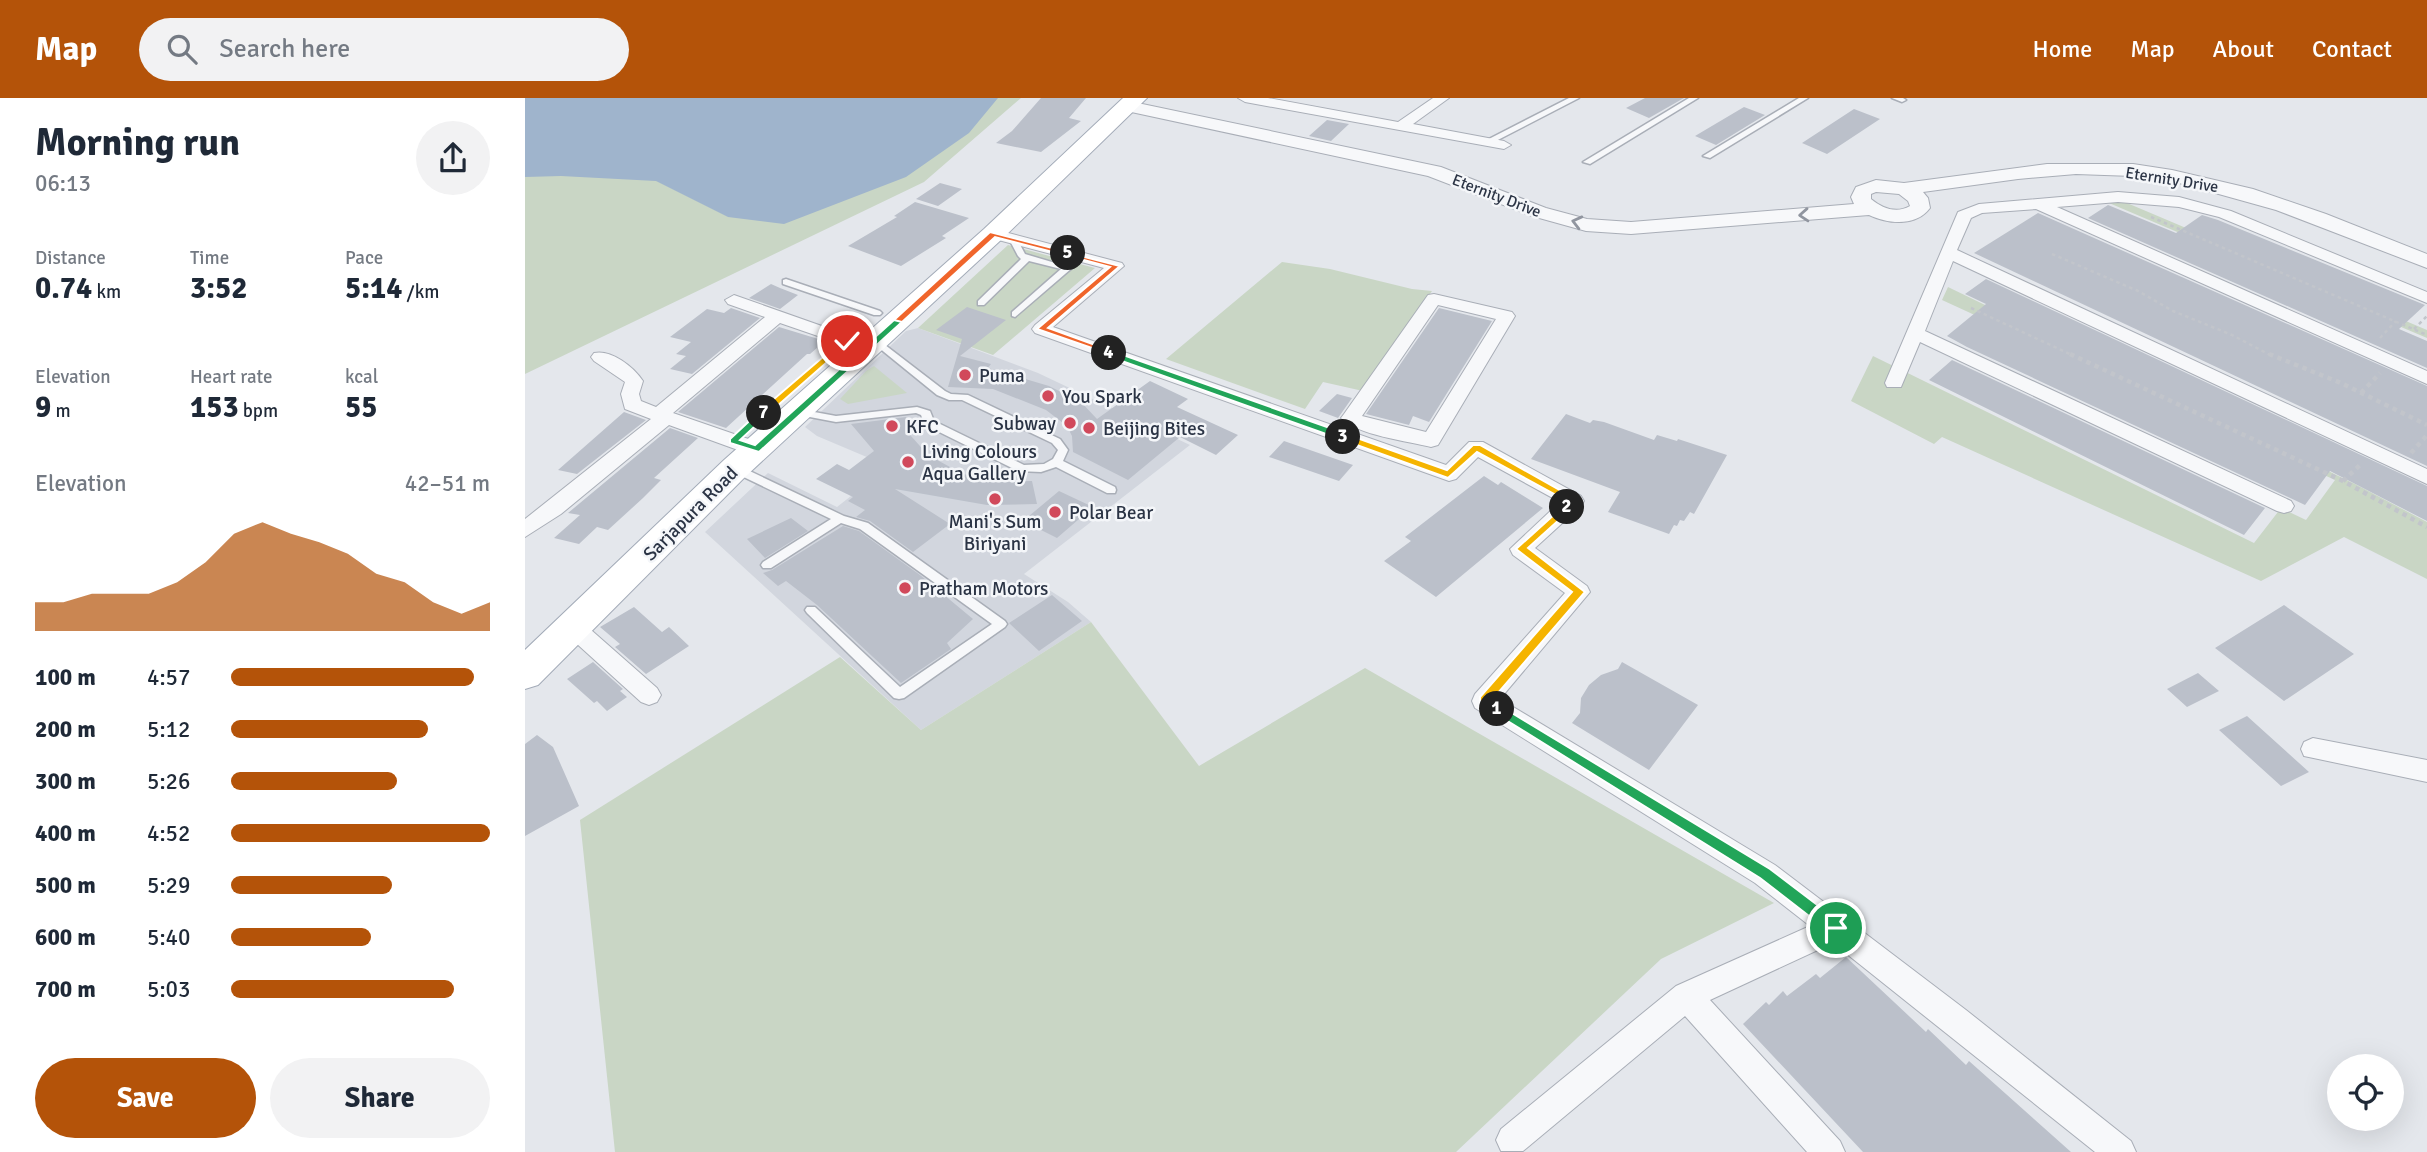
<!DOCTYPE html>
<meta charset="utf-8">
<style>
body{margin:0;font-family:Signika,sans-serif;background:#f2f2f3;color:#1f2937;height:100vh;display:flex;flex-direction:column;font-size:26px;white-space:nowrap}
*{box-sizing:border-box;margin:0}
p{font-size:23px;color:#747a83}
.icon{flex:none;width:38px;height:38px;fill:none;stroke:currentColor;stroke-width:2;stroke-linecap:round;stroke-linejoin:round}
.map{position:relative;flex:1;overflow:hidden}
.panel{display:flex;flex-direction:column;background:#fff;width:525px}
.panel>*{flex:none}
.tools{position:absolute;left:1802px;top:956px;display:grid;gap:14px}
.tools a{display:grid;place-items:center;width:77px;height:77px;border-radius:50%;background:#fff;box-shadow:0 7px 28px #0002;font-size:35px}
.pin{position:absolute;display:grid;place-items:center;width:60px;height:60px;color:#fff;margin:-30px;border:4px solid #fff;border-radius:50%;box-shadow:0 2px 7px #0007}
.km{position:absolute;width:35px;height:35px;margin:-18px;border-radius:50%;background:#222;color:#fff;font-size:19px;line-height:35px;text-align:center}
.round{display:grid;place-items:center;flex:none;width:74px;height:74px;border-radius:37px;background:#f2f2f3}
.headline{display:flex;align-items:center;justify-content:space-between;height:119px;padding:0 35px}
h1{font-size:38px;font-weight:800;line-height:52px}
.stats{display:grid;grid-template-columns:repeat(3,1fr);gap:10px;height:119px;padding:7px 35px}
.stats div{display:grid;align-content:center}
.stats b{font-size:30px;font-weight:800}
.stats small{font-size:19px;font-weight:400}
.stats p{font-size:19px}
.chart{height:196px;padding:14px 35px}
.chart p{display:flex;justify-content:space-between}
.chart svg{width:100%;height:126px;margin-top:7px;fill:#b45309;opacity:.7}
.action{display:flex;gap:14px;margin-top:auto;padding:14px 35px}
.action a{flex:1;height:80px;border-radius:42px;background:#b45309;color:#fff;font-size:28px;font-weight:800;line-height:80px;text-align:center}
.action a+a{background:#f2f2f3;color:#1f2937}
ul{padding:0 35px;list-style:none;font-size:23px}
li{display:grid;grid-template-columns:112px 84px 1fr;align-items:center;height:52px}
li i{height:18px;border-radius:9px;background:#b45309}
header{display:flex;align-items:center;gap:42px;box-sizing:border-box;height:98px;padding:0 35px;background:#b45309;color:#fff}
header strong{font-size:33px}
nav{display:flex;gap:38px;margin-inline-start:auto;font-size:24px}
.search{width:490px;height:63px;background:#f2f2f3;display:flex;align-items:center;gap:18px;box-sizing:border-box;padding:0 24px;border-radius:38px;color:#747a83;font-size:26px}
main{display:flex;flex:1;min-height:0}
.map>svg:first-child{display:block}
.built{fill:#d2d6de}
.green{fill:#c9d6c5}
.water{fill:#9fb4cc}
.building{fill:#bbc0ca}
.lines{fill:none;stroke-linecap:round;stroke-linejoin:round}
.service-casing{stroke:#a9aeb7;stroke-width:3}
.minor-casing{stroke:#a9aeb7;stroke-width:2}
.tertiary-casing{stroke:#a9aeb7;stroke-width:2}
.primary-casing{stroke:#a3abb8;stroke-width:2}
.path-far1{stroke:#c2c5cb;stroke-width:2.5;stroke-dasharray:3.5 3.5;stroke-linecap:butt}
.path{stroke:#c2c5cb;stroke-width:4.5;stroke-dasharray:4.5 4.5;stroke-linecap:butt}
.service{fill:#f7f8fa;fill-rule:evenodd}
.minor{fill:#f7f8fa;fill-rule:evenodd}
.tertiary{fill:#f7f8fa;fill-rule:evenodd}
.primary{fill:#fff;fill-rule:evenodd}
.oneway{stroke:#9196a0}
.split-1{fill:#22a559;stroke:#fff;stroke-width:2}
.split-2{fill:#f5b400;stroke:#fff;stroke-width:2}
.split-3{fill:#f5b400;stroke:#fff;stroke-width:2}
.split-4{fill:#22a559;stroke:#fff;stroke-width:2}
.split-5{fill:#f0652b;stroke:#fff;stroke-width:2}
.split-6{fill:#f0652b;stroke:#fff;stroke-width:2}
.split-7{fill:#22a559;stroke:#fff;stroke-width:2}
.split-8{fill:#f5b400;stroke:#fff;stroke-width:2}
.poi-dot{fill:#d1495b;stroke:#f4f6f9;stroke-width:2.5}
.labels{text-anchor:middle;stroke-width:5;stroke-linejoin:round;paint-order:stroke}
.far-street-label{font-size:16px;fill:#2b3445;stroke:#f4f6f9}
.poi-label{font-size:19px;fill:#2b3445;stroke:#f4f6f9;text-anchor:start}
.street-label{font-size:19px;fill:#2b3445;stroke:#f4f6f9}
</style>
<header>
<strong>Map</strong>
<div class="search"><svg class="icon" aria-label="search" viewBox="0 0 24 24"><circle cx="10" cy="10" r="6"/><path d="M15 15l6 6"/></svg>Search here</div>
<nav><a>Home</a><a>Map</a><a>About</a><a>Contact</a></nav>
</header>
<main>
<section class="panel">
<div class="headline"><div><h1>Morning run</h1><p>06:13</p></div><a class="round"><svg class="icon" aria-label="share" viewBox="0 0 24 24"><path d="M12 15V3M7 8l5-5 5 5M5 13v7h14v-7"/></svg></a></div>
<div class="stats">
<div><p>Distance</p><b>0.74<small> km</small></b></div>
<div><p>Time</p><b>3:52</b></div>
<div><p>Pace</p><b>5:14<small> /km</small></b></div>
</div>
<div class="stats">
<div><p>Elevation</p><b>9<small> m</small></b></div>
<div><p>Heart rate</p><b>153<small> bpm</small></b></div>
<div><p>kcal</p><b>55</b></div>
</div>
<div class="chart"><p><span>Elevation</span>42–51 m</p>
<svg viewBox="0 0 160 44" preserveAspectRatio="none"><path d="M0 44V34L10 34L20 31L30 31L40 31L50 27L60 20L70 10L80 6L90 10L100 13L110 17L120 24L130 27L140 34L150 38L160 34V44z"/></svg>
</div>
<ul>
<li><b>100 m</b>4:57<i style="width:94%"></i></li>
<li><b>200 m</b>5:12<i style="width:76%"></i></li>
<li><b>300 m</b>5:26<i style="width:64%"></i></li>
<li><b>400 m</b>4:52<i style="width:100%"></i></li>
<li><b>500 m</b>5:29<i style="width:62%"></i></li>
<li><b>600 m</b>5:40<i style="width:54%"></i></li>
<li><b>700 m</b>5:03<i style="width:86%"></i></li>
</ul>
<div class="action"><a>Save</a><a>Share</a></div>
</section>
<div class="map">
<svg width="1902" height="1054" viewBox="0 0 1902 1054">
<rect width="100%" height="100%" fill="#e4e7ec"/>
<path class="built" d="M393 230 513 275 665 347 499 476 543 504 566 524 396 632 180 434 243 375 312 409 354 376 363 368 292 338 280 329 381 233Z"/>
<path class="green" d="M0 0H496L399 84 0 276Z
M1584 105H1602L1902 232V240Z
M483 147 570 170 468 257 393 230Z
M757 164 805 171 887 191 907 193 838 293 798 284 780 311 641 261Z
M1423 189 1830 386 1902 424V481L1819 439 1736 483 1417 339 1409 346 1326 303 1348 258 1729 445 1756 410 1781 422 1810 382 1417 202Z
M349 268 382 295 323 306 315 301 341 273Z
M566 524 674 668 840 570 1249 805 1136 861 931 1054H90L55 722 315 559 396 632Z"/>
<path class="water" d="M0 0H473L444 35 381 79 259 126 203 119 131 83 36 78 0 79Z"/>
<path class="building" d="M516 0H561L544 20 556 23 516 54 471 45 487 33Z
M1120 0H1159L1124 20 1101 10Z
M1219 9 1240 17 1191 47 1170 38Z
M1329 11 1355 21 1302 56 1277 45Z
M802 22 824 26 806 43 784 38Z
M415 85 437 91 413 108 391 101Z
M390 104 444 120 417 138 421 140 376 168 323 148 372 119 369 118Z
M1583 107 1651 135 1677 117 1693 122 1900 207 1874 231 1902 243V270L1563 120Z
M1513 115 1902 288V368L1449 155Z
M1461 181 1902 388V423L1805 373 1780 407 1442 249 1422 238 1461 206 1440 196Z
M246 186 255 190 273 197 255 211 224 200Z
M442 209 481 222 435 258 466 266 463 270 524 288 556 304 572 321 625 283 663 301 652 309 713 337 691 357 655 339 603 382 548 354 547 338 542 328 521 312 468 291 423 289 437 241 411 232Z
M206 210 235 220 167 276 145 271 161 258 151 256 166 244 145 239 182 211 199 215Z
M914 210 967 223 904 324 888 318 884 327 841 316Z
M254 229 300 243 285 256H282L201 330 153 314Z
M1427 262 1740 410 1719 437 1404 282Z
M812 296 827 300 813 320 794 313Z
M99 314 121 322 52 376 33 372Z
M1041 316 1065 325 1068 322 1079 324 1129 342 1132 337 1152 343 1153 341 1202 357 1169 416 1165 414 1159 423 1155 422 1152 428 1149 427 1144 436 1083 414 1095 394 1006 361Z
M381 319 386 338 403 357 436 375 464 384 507 383 512 406 462 407 370 391 425 426 388 454 345 423 331 419 340 412 323 403 328 399 291 381 312 366 324 372 349 353 326 326Z
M145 330 173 340 129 380 136 382 118 400 83 432 72 429 54 446 29 440 55 417 43 415Z
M759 343 828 367 814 383 744 359Z
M959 378 973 387 976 384 1018 410 911 499 859 463 886 443 880 439Z
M534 393 568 409 532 440 498 423Z
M266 420 283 433 240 460 222 441Z
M318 428 334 433 395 477 448 521 422 545 426 551 376 585 292 507 261 483 253 488 238 475 247 472Z
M527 497 557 523 514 553 484 525Z
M1759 507 1829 556 1759 603 1690 550Z
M109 509 137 534 144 529 164 548 121 576 90 549 95 546 75 529Z
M68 564 98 591 95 593 102 599 82 613 72 603 69 605 42 581Z
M1097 564 1173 607 1124 672 1047 625 1055 615 1056 600 1064 587 1076 577 1093 571Z
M1673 575 1694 593 1662 609 1642 591Z
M1722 618 1784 674 1756 688 1694 632Z
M12 637 28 649 54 708 0 738V646Z
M1321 859 1401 934 1403 931 1441 967 1444 963 1546 1054H1338L1218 926 1241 904 1244 907 1258 893 1262 898 1291 876 1295 880Z"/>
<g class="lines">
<defs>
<path id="service" d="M1044 0H1054L965 46 958 44Z
M1164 0H1173L1065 66 1058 64Z
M1274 0H1283L1185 60 1178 58Z
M1367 0H1378L1381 2 1377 4Z
M485 139H491L500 156 547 170 490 219 487 218V214L536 171 504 163 459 207H453V203L496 161 493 158 484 141Z
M261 181 355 213 357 215 355 217H349L258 186V182Z
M351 240 420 293 426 296 443 297 535 341 543 352 538 363 590 389 591 392 590 395H582L531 369 516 374 493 373 400 327 396 317 391 315 311 324 269 316V312L273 311 311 318 392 309 405 313 409 323 499 367 519 366 528 361 533 352 527 345 437 302H424L412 297 348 245 346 243Z
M210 366 319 418 343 425 480 523 482 526 480 529 379 600 374 601 369 600 282 515 280 512 282 509H290L375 589 467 526 335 431 316 425 246 470H238L236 467 238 464 306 421 206 373 205 370 206 367Z"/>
<path id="minor" d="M713 0H743L873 24 908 0H924L888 26 979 43 986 47 979 51 720 4Z
M1593 94 1654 99 1706 113 1902 194V205L1694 119 1654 109 1593 104 1532 109 1902 273V286L1511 111 1457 115 1446 120 1432 152 1902 371V386L1428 163 1400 233 1766 403 1769 408 1766 413 1759 415 1752 413 1395 244 1376 289H1362L1360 285 1433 114 1454 106Z
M468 131 597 165 599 168 528 229 921 367 944 344H958L1056 398 1059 403 1056 408 1010 450 1062 488 1065 494 975 601 1250 767 1441 912 1606 1043 1611 1054H1570L1308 845 1185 902 1315 1043 1320 1054H1282L1160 918 998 1053H976L971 1042 976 1031 1151 888 1285 828 1230 785 950 610 947 603 950 596 1040 495 988 457 985 451 1035 404 953 359 931 381 924 383 510 235 507 231 510 227 579 170 462 139 460 136Z
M909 196 987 214 990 218 913 347 906 349C886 344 828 336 816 320L819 316 903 197ZM913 207 971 221 901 334 837 318Z
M209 197 328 239 331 243 322 248 255 225 148 315 238 346 241 351 238 356H224L144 327 36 416 0 439V421L126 321 100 311 96 296 100 284 69 263 66 259 69 255C86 251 109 269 118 283L114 296 116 303 131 309 240 219 203 206 200 202Z
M49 521 57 524 132 590 136 597 132 604 124 607 116 604 41 536 38 530 41 524Z
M1788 640 1902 662V684L1779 658 1776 651 1779 644Z"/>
<path id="tertiary" d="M603 3 916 69 1021 110 1062 121 1106 124 1329 106 1326 99 1331 89 1351 82 1379 85 1522 66H1608L1647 72 1728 91 1801 116 1902 156V170L1751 112 1647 83 1608 78 1551 76 1493 81 1398 94 1403 100 1405 110C1391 129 1363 126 1344 117L1106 136 1061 133 1007 118 903 78 597 12 594 8ZM1351 94 1374 96 1383 103 1385 108C1371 116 1357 110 1346 101V96Z"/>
<path id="primary" d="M598 0H622L477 141 221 378 13 587 0 591V552L199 362 459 131Z"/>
</defs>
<use href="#service" class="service-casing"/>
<use href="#minor" class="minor-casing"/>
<use href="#tertiary" class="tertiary-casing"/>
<use href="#primary" class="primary-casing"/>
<path class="path-far1" d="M1626 119 1902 237
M1527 156 1613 193 1648 213 1707 237 1747 258
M1446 210 1549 258
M1889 231 1902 218
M1855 240 1871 223"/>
<path class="path" d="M1545 256 1818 383 1902 429
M1744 256 1816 285 1902 327
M1836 295 1855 275
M1886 355 1902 337
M1818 383 1835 367"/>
<use href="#service" class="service"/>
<use href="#minor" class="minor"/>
<use href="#tertiary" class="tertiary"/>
<use href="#primary" class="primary"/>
</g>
<defs><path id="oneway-chevron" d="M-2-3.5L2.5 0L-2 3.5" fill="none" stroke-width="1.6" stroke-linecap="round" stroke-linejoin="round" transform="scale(1.75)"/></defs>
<g class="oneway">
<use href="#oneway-chevron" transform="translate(1279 117) rotate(176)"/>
<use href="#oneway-chevron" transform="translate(1052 124) rotate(-166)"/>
</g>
<path class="split-1" d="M972 606 1245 771 1316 825V835H1306L1235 780 968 614V607Z"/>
<path class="split-2" d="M1042 405 1047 409 1045 412 1003 450 1060 494 967 602 978 611 976 614H968L955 606V599L1047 494 991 451Z"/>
<path class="split-3" d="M818 335 922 372 948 347H955L1054 403 1045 412H1038L1037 409 1042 403 952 354 923 380 815 341 813 339Z"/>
<path class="split-4" d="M584 252 822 336 823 339 815 341 580 257 579 255Z"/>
<path class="split-5" d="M540 154 595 168 523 230 587 253V257L512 231 585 169 540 157Z"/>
<path class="split-6" d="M465 134 547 155 543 158 470 139 376 225H369V222Z"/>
<path class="split-7" d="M369 222 377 224 234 354 205 345V341L235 313H242V317L215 342 230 347Z"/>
<path class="split-8" d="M319 241 326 243 242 317H235V313Z"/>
<g class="poi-dot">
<circle cx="440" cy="277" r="7"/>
<circle cx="523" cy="298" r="7"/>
<circle cx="545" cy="325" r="7"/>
<circle cx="367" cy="328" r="7"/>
<circle cx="564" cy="330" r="7"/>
<circle cx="383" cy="364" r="7"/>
<circle cx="470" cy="401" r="7"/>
<circle cx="530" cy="414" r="7"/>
<circle cx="380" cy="490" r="7"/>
</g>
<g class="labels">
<g class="far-street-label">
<text transform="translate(1647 81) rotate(9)" y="6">Eternity Drive</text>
<text transform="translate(972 97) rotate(21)" y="6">Eternity Drive</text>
</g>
<g class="poi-label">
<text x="454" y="284">Puma</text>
<text x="537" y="305">You Spark</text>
<text x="531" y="332" text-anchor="end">Subway</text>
<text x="381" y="335">KFC</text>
<text x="578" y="337">Beijing Bites</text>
<text x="397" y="360">Living Colours<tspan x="397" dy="22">Aqua Gallery</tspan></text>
<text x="544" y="421">Polar Bear</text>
<text x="470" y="430" text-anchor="middle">Mani's Sum<tspan x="470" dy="22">Biriyani</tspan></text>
<text x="394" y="497">Pratham Motors</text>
</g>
<g class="street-label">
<text transform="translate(165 415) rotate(-45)" y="7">Sarjapura Road</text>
</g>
</g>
</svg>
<div class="tools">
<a><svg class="icon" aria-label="locate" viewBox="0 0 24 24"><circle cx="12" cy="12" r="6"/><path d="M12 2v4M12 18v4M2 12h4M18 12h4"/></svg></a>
</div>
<div class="pin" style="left:1311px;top:830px;background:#1e9e55"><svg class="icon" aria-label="arrive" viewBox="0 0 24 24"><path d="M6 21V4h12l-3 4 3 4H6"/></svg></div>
<div class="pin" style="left:322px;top:243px;background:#d93025"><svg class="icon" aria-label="check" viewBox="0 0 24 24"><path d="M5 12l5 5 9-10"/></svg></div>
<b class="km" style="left:972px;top:611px">1</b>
<b class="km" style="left:1042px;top:409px">2</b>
<b class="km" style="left:818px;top:339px">3</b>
<b class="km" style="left:584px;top:255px">4</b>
<b class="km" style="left:543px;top:155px">5</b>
<b class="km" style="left:239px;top:315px">7</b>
</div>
</main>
